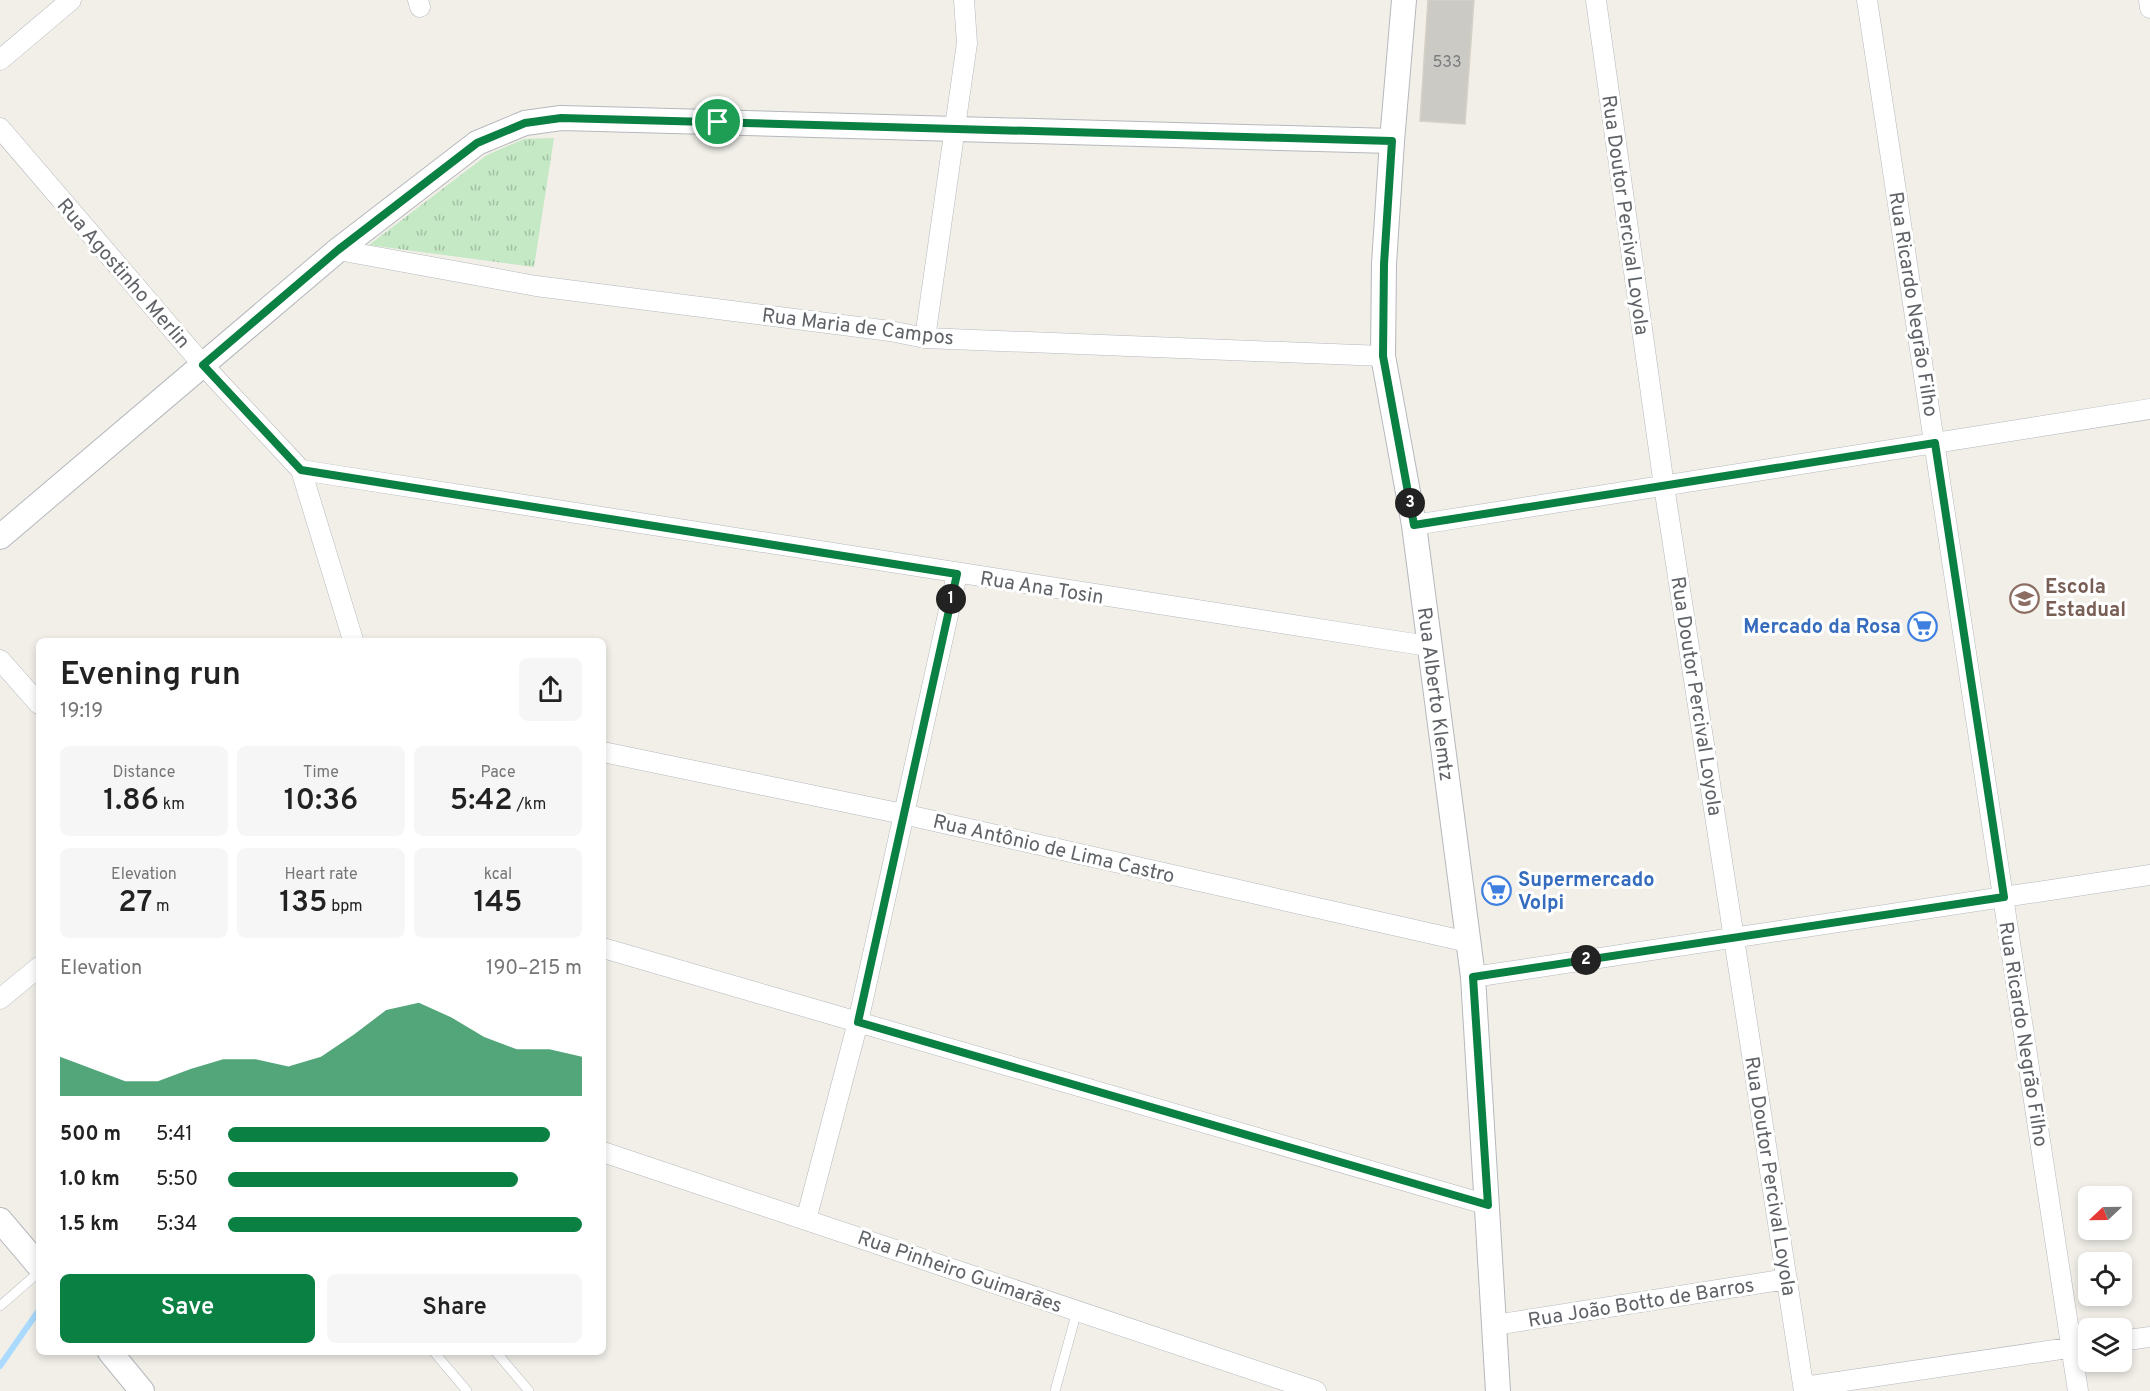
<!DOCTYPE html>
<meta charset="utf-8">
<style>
body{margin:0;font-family:Overpass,sans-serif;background:#f6f6f6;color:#222;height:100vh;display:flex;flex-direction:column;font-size:22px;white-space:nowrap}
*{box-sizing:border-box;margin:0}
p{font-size:20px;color:#767676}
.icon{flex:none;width:33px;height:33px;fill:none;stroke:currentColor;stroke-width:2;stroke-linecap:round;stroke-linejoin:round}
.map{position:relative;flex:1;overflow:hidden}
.drawer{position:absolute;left:36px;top:638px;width:570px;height:717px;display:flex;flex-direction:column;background:#fff;border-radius:9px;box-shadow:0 3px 9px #0003}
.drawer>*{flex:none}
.needle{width:39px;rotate:248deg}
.fabs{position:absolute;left:2078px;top:1186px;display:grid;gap:12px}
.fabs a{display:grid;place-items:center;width:54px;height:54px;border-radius:9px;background:#fff;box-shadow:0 3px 9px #0003;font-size:30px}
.pin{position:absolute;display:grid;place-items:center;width:51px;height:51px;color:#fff;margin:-26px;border:3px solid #fff;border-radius:50%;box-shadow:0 2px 6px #0007}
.km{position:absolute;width:30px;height:30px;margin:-15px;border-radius:50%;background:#222;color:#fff;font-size:16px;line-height:30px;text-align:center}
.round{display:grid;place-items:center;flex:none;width:63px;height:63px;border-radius:9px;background:#f6f6f6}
.summary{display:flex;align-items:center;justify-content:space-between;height:102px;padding:0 24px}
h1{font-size:33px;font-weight:600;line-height:45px}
.metrics{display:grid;grid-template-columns:repeat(3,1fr);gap:9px;height:102px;padding:6px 24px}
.metrics div{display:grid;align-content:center;border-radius:9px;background:#f6f6f6;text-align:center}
.metrics b{font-size:30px;font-weight:600}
.metrics small{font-size:16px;font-weight:400}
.metrics p{font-size:16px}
.chart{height:168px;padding:12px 24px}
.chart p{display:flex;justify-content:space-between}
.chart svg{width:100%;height:108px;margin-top:6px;fill:#0b8043;opacity:.7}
.primary-button{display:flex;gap:12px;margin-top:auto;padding:12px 24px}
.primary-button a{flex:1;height:69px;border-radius:9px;background:#0b8043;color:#fff;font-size:24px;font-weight:600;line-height:69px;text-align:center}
.primary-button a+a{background:#f6f6f6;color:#222}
ul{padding:0 24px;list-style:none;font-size:20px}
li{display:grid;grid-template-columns:96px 72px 1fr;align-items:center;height:45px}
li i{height:15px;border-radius:8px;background:#0b8043}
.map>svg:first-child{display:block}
.park{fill:url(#park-tufts)}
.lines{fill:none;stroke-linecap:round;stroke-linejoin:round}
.stream{stroke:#aadaff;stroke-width:6}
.building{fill:#cccac5;stroke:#d6d1c6;stroke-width:1.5}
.service-casing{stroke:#b5b8bc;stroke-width:10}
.minor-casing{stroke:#b5b8bc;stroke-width:21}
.tertiary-casing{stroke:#b5b8bc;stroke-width:26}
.service{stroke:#fff;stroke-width:9}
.minor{stroke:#fff;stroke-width:20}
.tertiary{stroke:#fff;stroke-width:24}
.route-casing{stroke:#fff;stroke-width:12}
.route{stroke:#0b8043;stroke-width:8}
.labels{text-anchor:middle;stroke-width:6;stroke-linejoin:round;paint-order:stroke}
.number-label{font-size:16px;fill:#7a7d7f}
.street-label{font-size:20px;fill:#5f6368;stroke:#fff}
.education-label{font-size:20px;font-weight:bold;fill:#785e54;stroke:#fff;text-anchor:start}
.shop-label{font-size:20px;font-weight:bold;fill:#366cbe;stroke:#fff;text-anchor:end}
</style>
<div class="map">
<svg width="2150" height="1391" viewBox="0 0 2150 1391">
<defs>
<pattern id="park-tufts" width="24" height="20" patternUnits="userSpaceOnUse" patternTransform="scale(1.5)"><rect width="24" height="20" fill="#c5e8c5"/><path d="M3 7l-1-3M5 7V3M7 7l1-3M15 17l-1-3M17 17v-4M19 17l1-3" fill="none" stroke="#a3c0a4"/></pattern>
</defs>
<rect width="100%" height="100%" fill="#f1efe8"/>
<path class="park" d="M554 138 534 267 369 245 487 155 524 139Z"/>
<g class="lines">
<path class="stream" d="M0 1366 39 1310"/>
</g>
<path class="building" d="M1428 0H1474L1465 124 1420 121Z"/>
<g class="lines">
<defs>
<path id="service" d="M0 1306 39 1272
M434 1352 467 1391
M496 1352 529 1391
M1055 1391 1077 1311"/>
<path id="minor" d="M418 0 420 7
M1596 0 1664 486 1804 1391
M1867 0 2078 1391
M2149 0 2150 8
M0 60 71 0
M0 128 203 365 301 470 353 640
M338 250 536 286 890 331 925 338 1383 356
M925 338 967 43 964 0
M301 470 1428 646
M1414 525 2150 409
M0 660 39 704
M603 752 903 814 1468 942
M603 948 1488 1205
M1473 977 2150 875
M0 999 39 967
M603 1152 1316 1391
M806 1220 858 1022 957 574
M1495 1325 1787 1279
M2121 1341 2150 1337
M1804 1387 2088 1345"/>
<g id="tertiary">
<path id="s1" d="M1404 0 1392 141 1384 264 1383 356 1414 525 1473 977 1498 1391"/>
<path d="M0 537 338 250 477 143 525 123 561 118 1392 141"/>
<path d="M0 1220 39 1266"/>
<path d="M110 1352 142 1391"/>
</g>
</defs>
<use href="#service" class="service-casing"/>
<use href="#minor" class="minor-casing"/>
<use href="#tertiary" class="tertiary-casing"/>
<use href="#service" class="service"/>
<use href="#minor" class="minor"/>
<use href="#tertiary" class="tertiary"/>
</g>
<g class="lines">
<defs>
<path id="route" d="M561 118 1392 141 1384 264 1383 356 1414 525 1935 443 2004 897 1473 977 1488 1205 858 1022 957 574 301 470 203 365 338 250 477 143 525 123Z"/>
</defs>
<use href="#route" class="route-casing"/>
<use href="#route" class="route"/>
</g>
<defs>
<symbol id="school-ring" viewBox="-11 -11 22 22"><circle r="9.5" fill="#fff" stroke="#8d6e63" stroke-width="1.5"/><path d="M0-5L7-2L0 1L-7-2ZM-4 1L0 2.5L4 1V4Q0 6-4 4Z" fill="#8d6e63"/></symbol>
<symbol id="supermarket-ring" viewBox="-11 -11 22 22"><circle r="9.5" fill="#fff" stroke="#3f7fe0" stroke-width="1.5"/><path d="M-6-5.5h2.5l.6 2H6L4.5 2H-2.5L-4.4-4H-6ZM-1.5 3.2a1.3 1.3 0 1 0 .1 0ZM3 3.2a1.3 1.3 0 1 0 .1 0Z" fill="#3f7fe0"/></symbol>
</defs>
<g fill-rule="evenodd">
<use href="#school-ring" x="2008" y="582" width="33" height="33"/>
<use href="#supermarket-ring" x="1906" y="610" width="33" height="33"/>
<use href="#supermarket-ring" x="1480" y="874" width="33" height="33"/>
</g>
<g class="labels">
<g class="number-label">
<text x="1447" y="67">533</text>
</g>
<g class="street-label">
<text transform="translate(1626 215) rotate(82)" y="7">Rua Doutor Percival Loyola</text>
<text transform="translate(124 273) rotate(49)" y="7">Rua Agostinho Merlin</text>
<text transform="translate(1914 304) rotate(81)" y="7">Rua Ricardo Negrão Filho</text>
<text transform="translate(858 326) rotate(7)" y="7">Rua Maria de Campos</text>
<text transform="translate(1042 587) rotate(9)" y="7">Rua Ana Tosin</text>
<text dy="7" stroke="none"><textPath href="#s1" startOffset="699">Rua Alberto Klemtz</textPath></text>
<text transform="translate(1697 696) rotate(81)" y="7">Rua Doutor Percival Loyola</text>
<text transform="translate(1054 848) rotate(13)" y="7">Rua Antônio de Lima Castro</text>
<text transform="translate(2024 1034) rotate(81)" y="7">Rua Ricardo Negrão Filho</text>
<text transform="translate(1771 1176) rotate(81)" y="7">Rua Doutor Percival Loyola</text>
<text transform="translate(960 1271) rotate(19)" y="7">Rua Pinheiro Guimarães</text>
<text transform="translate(1641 1302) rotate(-9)" y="7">Rua João Botto de Barros</text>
</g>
<g class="education-label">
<text x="2045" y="593">Escola<tspan x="2045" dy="23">Estadual</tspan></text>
</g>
<g class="shop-label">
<text x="1901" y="633">Mercado da Rosa</text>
<text x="1518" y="886" text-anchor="start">Supermercado<tspan x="1518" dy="23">Volpi</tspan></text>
</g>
</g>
</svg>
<div class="fabs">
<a><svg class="needle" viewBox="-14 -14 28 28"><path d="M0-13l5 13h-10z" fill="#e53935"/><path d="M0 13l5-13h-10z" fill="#767676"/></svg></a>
<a><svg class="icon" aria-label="locate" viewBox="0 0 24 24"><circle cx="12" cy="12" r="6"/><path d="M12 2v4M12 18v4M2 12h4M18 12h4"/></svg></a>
<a><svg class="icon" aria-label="layers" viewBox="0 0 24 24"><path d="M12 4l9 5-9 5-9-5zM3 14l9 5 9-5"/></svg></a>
</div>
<div class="pin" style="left:718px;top:122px;background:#1e9e55"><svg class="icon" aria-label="arrive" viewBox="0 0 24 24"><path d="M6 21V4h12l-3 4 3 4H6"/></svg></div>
<b class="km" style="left:951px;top:599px">1</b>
<b class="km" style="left:1586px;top:960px">2</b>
<b class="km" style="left:1410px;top:503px">3</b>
<section class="drawer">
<div class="summary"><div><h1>Evening run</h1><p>19:19</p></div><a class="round"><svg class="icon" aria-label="share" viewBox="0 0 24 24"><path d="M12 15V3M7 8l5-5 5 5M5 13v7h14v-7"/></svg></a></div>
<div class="metrics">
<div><p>Distance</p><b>1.86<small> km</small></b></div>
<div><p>Time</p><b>10:36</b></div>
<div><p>Pace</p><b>5:42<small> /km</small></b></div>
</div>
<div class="metrics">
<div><p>Elevation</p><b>27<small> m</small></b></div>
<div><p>Heart rate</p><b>135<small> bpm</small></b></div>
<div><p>kcal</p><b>145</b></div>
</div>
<div class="chart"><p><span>Elevation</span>190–215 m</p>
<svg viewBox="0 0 160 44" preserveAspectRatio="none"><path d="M0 44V28L10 33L20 38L30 38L40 33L50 29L60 29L70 32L80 28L90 19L100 9L110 6L120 12L130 20L140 25L150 25L160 28V44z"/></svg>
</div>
<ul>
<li><b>500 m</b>5:41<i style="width:91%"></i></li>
<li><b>1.0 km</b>5:50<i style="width:82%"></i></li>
<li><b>1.5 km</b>5:34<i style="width:100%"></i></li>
</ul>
<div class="primary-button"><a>Save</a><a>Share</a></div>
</section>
</div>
